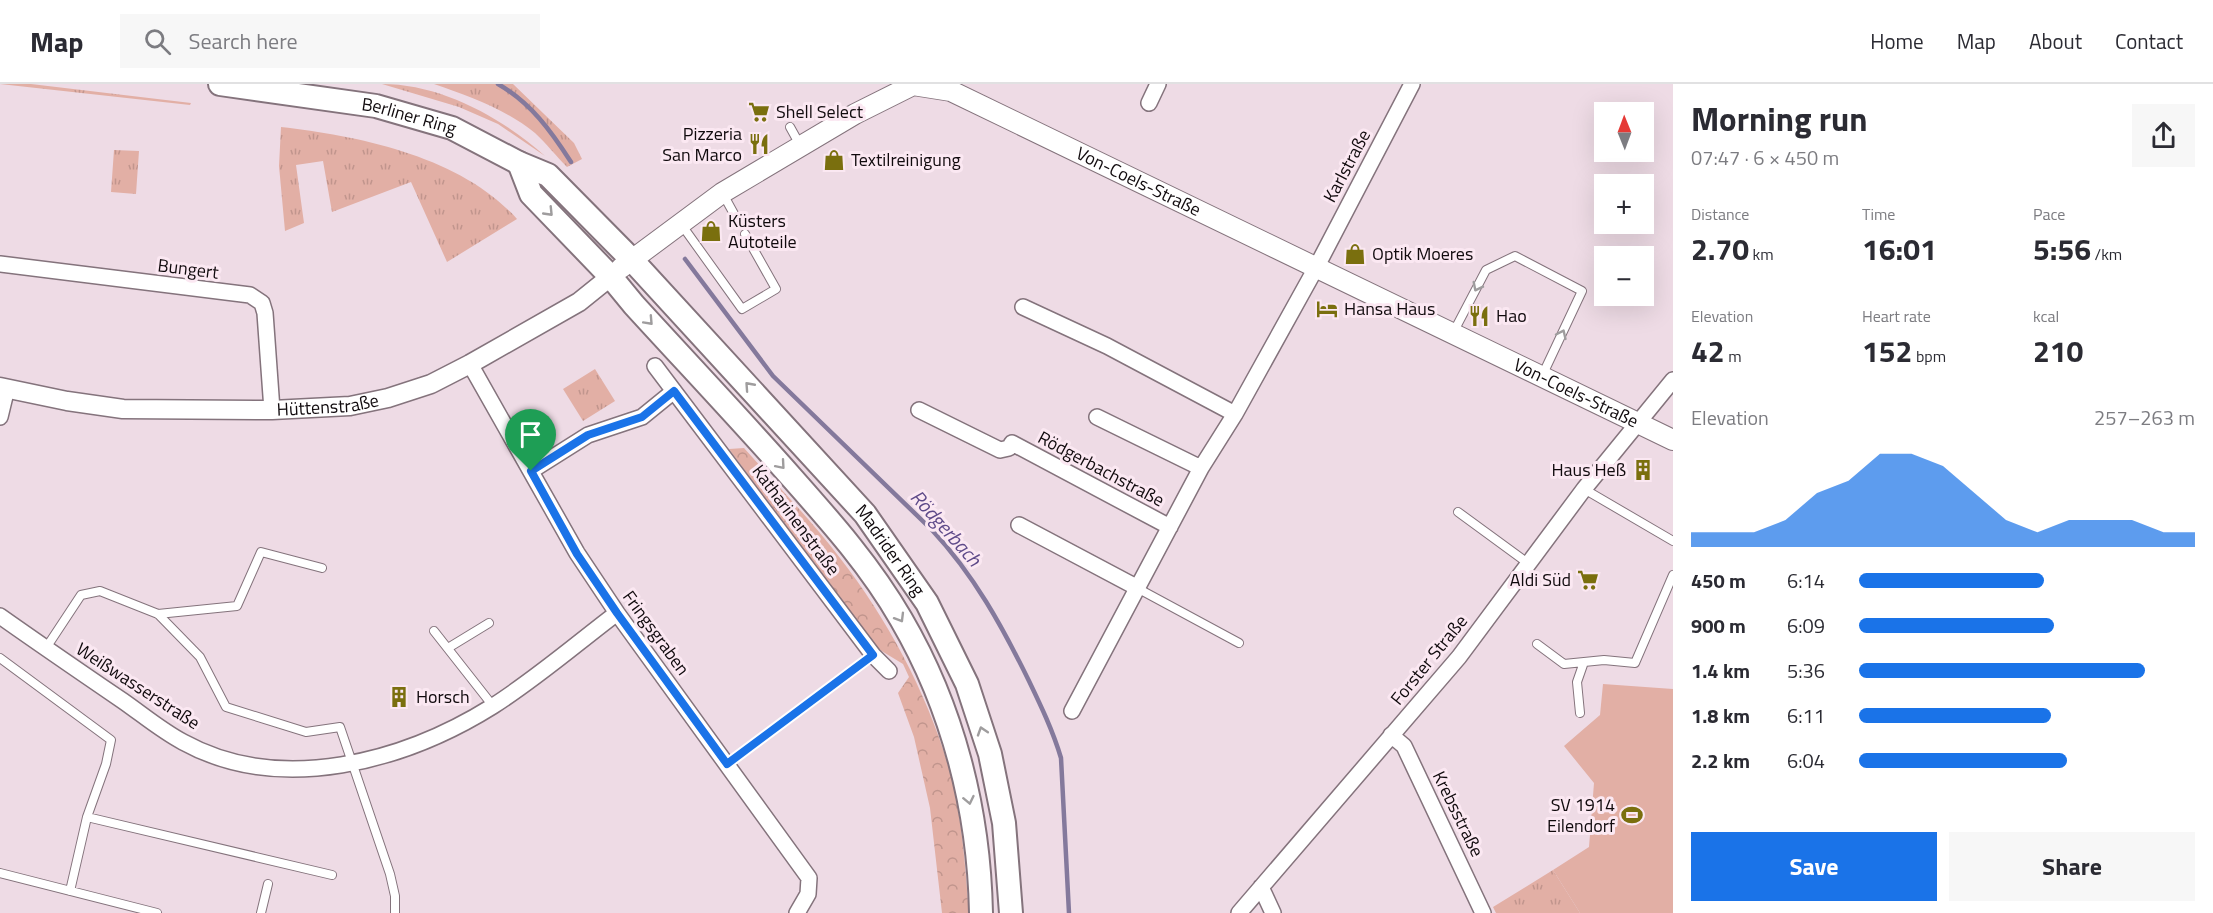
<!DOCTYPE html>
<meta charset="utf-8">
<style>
body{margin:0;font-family:"Titillium Web",sans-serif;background:#f7f7f7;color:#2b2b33;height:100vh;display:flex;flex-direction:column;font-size:22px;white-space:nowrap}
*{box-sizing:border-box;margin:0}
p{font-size:20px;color:#7c7c81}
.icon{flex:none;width:33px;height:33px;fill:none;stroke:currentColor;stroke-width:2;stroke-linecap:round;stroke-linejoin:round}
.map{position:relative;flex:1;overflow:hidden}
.side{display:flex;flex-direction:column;background:#fff;width:540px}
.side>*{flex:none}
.needle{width:39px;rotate:359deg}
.fabs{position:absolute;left:1594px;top:18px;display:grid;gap:12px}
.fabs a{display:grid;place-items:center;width:60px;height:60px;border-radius:0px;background:#fff;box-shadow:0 6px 24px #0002;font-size:30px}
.pin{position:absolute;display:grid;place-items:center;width:51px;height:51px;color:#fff;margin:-62px -26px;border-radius:50% 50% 50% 0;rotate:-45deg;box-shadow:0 0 6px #0007}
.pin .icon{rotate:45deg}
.round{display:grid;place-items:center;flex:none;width:63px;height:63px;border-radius:0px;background:#f7f7f7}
.summary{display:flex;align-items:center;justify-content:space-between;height:102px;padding:0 18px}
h1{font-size:33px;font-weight:700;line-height:45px}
.stats{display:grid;grid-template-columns:repeat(3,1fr);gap:9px;height:102px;padding:6px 18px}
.stats div{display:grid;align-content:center}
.stats b{font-size:30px;font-weight:700}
.stats small{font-size:16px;font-weight:400}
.stats p{font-size:16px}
.chart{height:168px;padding:12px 18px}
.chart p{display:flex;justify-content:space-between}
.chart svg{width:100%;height:108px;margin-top:6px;fill:#1a73e8;opacity:.7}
.cta{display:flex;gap:12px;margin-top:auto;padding:12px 18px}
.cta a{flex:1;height:69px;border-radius:0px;background:#1a73e8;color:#fff;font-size:24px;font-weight:700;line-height:69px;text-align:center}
.cta a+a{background:#f7f7f7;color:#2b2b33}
ul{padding:0 18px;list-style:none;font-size:20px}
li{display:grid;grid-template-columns:96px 72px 1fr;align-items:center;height:45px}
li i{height:15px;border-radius:8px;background:#1a73e8}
header{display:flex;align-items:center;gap:36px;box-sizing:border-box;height:84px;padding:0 30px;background:#fff;border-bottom:2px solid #e1e1e2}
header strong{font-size:28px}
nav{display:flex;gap:33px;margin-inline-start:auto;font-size:21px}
.search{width:420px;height:54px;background:#f7f7f7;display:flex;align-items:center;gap:15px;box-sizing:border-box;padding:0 21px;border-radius:0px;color:#7c7c81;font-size:22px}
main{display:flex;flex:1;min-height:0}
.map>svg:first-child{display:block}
.grass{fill:url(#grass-tufts)}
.forest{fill:url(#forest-crowns)}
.pitch{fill:#e2afa5}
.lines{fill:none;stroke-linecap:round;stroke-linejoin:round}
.stream{stroke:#84799c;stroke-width:4.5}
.service-casing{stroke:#84737c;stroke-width:10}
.minor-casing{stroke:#84737c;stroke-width:18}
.tertiary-casing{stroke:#84737c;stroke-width:21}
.secondary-casing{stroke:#84737c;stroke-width:22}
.primary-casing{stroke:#84737c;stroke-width:26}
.service{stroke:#fff;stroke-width:8}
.minor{stroke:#fff;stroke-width:15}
.tertiary{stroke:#fff;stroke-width:18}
.secondary{stroke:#fff;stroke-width:20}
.primary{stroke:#fff;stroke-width:22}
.oneway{stroke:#9f9d9e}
.route-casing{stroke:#fff;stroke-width:12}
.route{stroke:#1a73e8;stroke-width:8}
.labels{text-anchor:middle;stroke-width:6;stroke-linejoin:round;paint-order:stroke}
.poi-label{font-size:18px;fill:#100a0d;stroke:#fbe8f2;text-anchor:start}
.street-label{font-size:18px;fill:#100a0d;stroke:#fbe8f2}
.water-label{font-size:20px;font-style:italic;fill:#5e4a89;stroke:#fbe8f2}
</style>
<header>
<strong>Map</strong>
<div class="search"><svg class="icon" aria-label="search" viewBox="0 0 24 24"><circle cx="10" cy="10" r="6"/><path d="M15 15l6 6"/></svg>Search here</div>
<nav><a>Home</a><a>Map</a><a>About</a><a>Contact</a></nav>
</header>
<main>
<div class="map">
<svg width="1673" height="829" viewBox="0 0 1673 829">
<defs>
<pattern id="grass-tufts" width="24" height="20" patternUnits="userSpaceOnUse" patternTransform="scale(1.5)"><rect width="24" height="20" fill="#e2afa5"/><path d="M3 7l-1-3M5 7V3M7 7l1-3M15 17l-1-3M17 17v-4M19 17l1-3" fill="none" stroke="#c1958d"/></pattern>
<pattern id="forest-crowns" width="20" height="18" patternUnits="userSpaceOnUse" patternTransform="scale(1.5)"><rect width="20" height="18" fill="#e2afa5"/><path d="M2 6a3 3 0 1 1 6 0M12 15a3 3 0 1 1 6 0" fill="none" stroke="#c1958d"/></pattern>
</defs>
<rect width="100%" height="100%" fill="#eedbe5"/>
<path class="grass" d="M0 0H31L191 19 190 21Z
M382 0C441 0 501 33 545 72L498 40 459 23Z
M434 0H513L574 59 582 75 567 83C556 72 546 59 535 49 506 25 468 12 434 0Z
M281 43C360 52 462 73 517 135L447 178 411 98 332 128 323 77 296 81 304 139 285 147 279 82Z
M114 66 139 67 136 110 111 108Z
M595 285 615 317 583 337 563 305Z
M1553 786 1580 829H1496L1493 823Z"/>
<path class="forest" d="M744 364C776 400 811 436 840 474 888 536 927 609 949 684 962 730 965 781 969 829H942L930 724 914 653 898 609 909 593 903 580 875 563 729 365Z"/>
<path class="pitch" d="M1603 600 1673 605V829H1580L1553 786 1589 763 1594 699 1564 662 1600 631Z"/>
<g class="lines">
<path class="stream" d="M498 0C531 19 551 47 571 78
M685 175 773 292 932 446C974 491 1002 542 1029 597 1041 622 1053 647 1061 674L1069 829"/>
<defs>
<path id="service" d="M790 43 800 61
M723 110 734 130
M681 140 742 225 776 205 745 150
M1453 249 1486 186 1515 172 1582 207 1542 292
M1584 405 1673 457
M1458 428 1529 480
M1137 504 1239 559
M158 530 237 522 261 468 322 484
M434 547 493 622
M1537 560 1564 580 1604 576 1635 579 1673 491
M46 564 81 511 100 507 158 530 200 573 226 623 306 648 340 643 390 790 395 812V829
M448 564 489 539
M0 574 111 656 106 680 87 733
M1580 629 1577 598 1584 578
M727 680 873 571
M0 789 157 829
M70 807 87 733 332 791
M261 829 268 800"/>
<path id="minor" d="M1149 19 1158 0
M0 180 250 211 262 219 265 229 272 326
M1023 223 1107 262 1235 330
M470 280 577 469 617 529 809 794 808 810 797 829
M655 282 873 571 889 587
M919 326 1000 366 1009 364 1012 359 1170 443
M0 333 7 304
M1097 333 1201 384
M531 387 588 351 642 333 674 307
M1019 441 1136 503
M0 532C41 561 82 589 123 617 143 631 162 647 183 658 281 712 405 677 493 622 537 594 576 560 617 529
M1072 627 1201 384 1235 330 1317 182 1412 0
M1391 651 1404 662 1483 829
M1261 803 1273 829
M1239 829 1459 573 1584 405 1673 296"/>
<g id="tertiary">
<path id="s1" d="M0 303 67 317 123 325 272 326 350 322 388 314 431 300 470 280 579 218 620 185"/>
</g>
<g id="secondary">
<path id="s2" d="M621 184 722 109 855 30 913 1 951 7 1673 356"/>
</g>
<g id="primary">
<path id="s3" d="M220 0 376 22 452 44 519 79 548 91 632 176 865 430 927 519 967 600 990 670 1004 739 1011 829"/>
<path d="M519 79 531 110 611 193 634 221C687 279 741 336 793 395 832 439 871 483 901 535 953 624 979 726 981 829"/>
</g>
</defs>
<use href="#service" class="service-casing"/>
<use href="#minor" class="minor-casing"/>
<use href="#tertiary" class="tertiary-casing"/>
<use href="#secondary" class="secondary-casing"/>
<use href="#primary" class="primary-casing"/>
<use href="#service" class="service"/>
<use href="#minor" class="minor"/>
<use href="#tertiary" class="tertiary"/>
<use href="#secondary" class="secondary"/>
<use href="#primary" class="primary"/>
</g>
<defs><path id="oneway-chevron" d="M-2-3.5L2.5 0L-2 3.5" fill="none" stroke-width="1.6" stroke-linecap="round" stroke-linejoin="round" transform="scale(1.5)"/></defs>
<g class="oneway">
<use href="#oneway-chevron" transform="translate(549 128) rotate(46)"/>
<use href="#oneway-chevron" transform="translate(1477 203) rotate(117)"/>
<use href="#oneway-chevron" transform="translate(649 237) rotate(47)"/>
<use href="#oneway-chevron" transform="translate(1562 250) rotate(-65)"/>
<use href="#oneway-chevron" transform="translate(749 302) rotate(-132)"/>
<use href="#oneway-chevron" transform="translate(781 381) rotate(49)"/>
<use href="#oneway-chevron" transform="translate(900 534) rotate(59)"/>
<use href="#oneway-chevron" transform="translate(982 647) rotate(-108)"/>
<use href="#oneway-chevron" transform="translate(969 716) rotate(78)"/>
</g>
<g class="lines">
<defs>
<path id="route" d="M674 307 873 571 727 680 617 529 577 470 531 387 588 351 642 333Z"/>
</defs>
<use href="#route" class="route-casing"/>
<use href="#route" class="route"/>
</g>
<defs>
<symbol id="supermarket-bare" viewBox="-9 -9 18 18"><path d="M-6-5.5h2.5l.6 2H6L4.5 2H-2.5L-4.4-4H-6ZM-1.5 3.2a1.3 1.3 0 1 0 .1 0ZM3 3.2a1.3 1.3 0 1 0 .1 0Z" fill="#7a6f0e" stroke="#fbe8f2" stroke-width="2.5" paint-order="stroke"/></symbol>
<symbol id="restaurant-bare" viewBox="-9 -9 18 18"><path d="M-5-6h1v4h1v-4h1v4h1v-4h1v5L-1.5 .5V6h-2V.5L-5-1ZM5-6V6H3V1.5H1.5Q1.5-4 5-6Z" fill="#7a6f0e" stroke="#fbe8f2" stroke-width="2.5" paint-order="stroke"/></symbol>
<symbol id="shop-bare" viewBox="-9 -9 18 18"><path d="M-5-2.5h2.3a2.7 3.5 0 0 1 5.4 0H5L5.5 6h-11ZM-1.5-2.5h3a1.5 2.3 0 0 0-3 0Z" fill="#7a6f0e" stroke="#fbe8f2" stroke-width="2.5" paint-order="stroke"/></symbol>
<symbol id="hotel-bare" viewBox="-9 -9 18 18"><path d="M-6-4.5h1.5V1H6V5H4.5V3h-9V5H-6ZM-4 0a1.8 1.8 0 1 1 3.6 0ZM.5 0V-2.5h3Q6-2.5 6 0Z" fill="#7a6f0e" stroke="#fbe8f2" stroke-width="2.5" paint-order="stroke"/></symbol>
<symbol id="building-bare" viewBox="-9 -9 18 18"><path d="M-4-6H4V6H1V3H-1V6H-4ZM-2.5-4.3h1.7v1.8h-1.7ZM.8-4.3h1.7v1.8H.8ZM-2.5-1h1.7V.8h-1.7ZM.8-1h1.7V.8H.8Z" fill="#7a6f0e" stroke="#fbe8f2" stroke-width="2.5" paint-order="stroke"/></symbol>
<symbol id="stadium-bare" viewBox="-9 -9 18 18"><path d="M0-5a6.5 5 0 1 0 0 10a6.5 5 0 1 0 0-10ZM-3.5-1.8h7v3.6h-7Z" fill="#7a6f0e" stroke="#fbe8f2" stroke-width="2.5" paint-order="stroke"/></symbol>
</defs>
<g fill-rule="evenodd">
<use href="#supermarket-bare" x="744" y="13" width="30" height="30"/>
<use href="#restaurant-bare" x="744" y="45" width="30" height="30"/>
<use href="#shop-bare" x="819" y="61" width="30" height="30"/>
<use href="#shop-bare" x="696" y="132" width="30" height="30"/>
<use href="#shop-bare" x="1340" y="155" width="30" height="30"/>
<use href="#hotel-bare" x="1312" y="210" width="30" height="30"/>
<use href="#restaurant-bare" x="1464" y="217" width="30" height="30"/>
<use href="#building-bare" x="1628" y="371" width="30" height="30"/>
<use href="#supermarket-bare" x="1573" y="481" width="30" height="30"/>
<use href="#building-bare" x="384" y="598" width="30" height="30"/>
<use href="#stadium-bare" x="1617" y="716" width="30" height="30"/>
</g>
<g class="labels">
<g class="poi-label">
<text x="776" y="34">Shell Select</text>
<text x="742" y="56" text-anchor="end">Pizzeria<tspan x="742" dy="21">San Marco</tspan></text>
<text x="851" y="82">Textilreinigung</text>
<text x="728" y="143">Küsters<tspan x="728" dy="21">Autoteile</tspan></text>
<text x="1372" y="176">Optik Moeres</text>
<text x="1344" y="231">Hansa Haus</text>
<text x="1496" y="238">Hao</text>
<text x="1626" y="392" text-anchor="end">Haus Heß</text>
<text x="1571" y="502" text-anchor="end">Aldi Süd</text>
<text x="416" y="619">Horsch</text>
<text x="1615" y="727" text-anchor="end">SV 1914<tspan x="1615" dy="21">Eilendorf</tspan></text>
</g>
<g class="street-label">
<text dy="6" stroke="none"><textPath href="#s3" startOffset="192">Berliner Ring</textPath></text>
<text transform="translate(1347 82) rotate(-62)" y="6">Karlstraße</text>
<text dy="6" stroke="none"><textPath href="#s2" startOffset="592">Von-Coels-Straße</textPath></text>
<text transform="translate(188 185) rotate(7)" y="6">Bungert</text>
<text dy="6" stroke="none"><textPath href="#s2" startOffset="1078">Von-Coels-Straße</textPath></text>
<text dy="6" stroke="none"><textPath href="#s1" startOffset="330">Hüttenstraße</textPath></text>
<text transform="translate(1101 385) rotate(28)" y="6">Rödgerbachstraße</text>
<text transform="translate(796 436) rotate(53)" y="6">Katharinenstraße</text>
<text dy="6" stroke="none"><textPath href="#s3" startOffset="852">Madrider Ring</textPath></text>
<text transform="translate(656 549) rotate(54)" y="6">Fringsgraben</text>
<text transform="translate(1429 576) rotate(-51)" y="6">Forster Straße</text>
<text transform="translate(138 602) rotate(33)" y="6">Weißwasserstraße</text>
<text transform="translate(1458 730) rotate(64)" y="6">Krebsstraße</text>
</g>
<g class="water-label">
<text transform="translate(946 444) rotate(48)" y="7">Rödgerbach</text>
</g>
</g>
</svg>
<div class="fabs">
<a><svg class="needle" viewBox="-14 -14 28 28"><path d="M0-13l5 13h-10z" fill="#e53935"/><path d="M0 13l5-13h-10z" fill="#7c7c81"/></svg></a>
<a>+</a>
<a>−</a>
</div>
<div class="pin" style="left:531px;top:387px;background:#1e9e55"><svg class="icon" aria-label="arrive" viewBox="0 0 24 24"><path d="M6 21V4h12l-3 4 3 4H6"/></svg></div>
</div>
<section class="side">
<div class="summary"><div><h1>Morning run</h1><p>07:47 · 6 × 450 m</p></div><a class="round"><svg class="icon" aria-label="share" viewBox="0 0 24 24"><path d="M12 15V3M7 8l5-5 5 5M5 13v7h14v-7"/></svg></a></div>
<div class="stats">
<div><p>Distance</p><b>2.70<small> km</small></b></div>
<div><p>Time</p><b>16:01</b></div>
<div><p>Pace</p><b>5:56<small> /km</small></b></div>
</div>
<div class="stats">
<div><p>Elevation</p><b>42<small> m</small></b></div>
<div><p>Heart rate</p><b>152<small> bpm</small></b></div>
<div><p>kcal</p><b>210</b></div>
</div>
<div class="chart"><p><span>Elevation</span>257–263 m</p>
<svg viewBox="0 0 160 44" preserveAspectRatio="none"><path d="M0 44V38L10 38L20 38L30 33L40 22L50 17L60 6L70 6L80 11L90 22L100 33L110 38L120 33L130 33L140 33L150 38L160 38V44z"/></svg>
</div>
<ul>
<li><b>450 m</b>6:14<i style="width:55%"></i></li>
<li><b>900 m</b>6:09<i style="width:58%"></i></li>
<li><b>1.4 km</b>5:36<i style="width:85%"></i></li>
<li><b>1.8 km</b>6:11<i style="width:57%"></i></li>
<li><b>2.2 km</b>6:04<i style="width:62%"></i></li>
</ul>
<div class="cta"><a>Save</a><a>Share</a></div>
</section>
</main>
